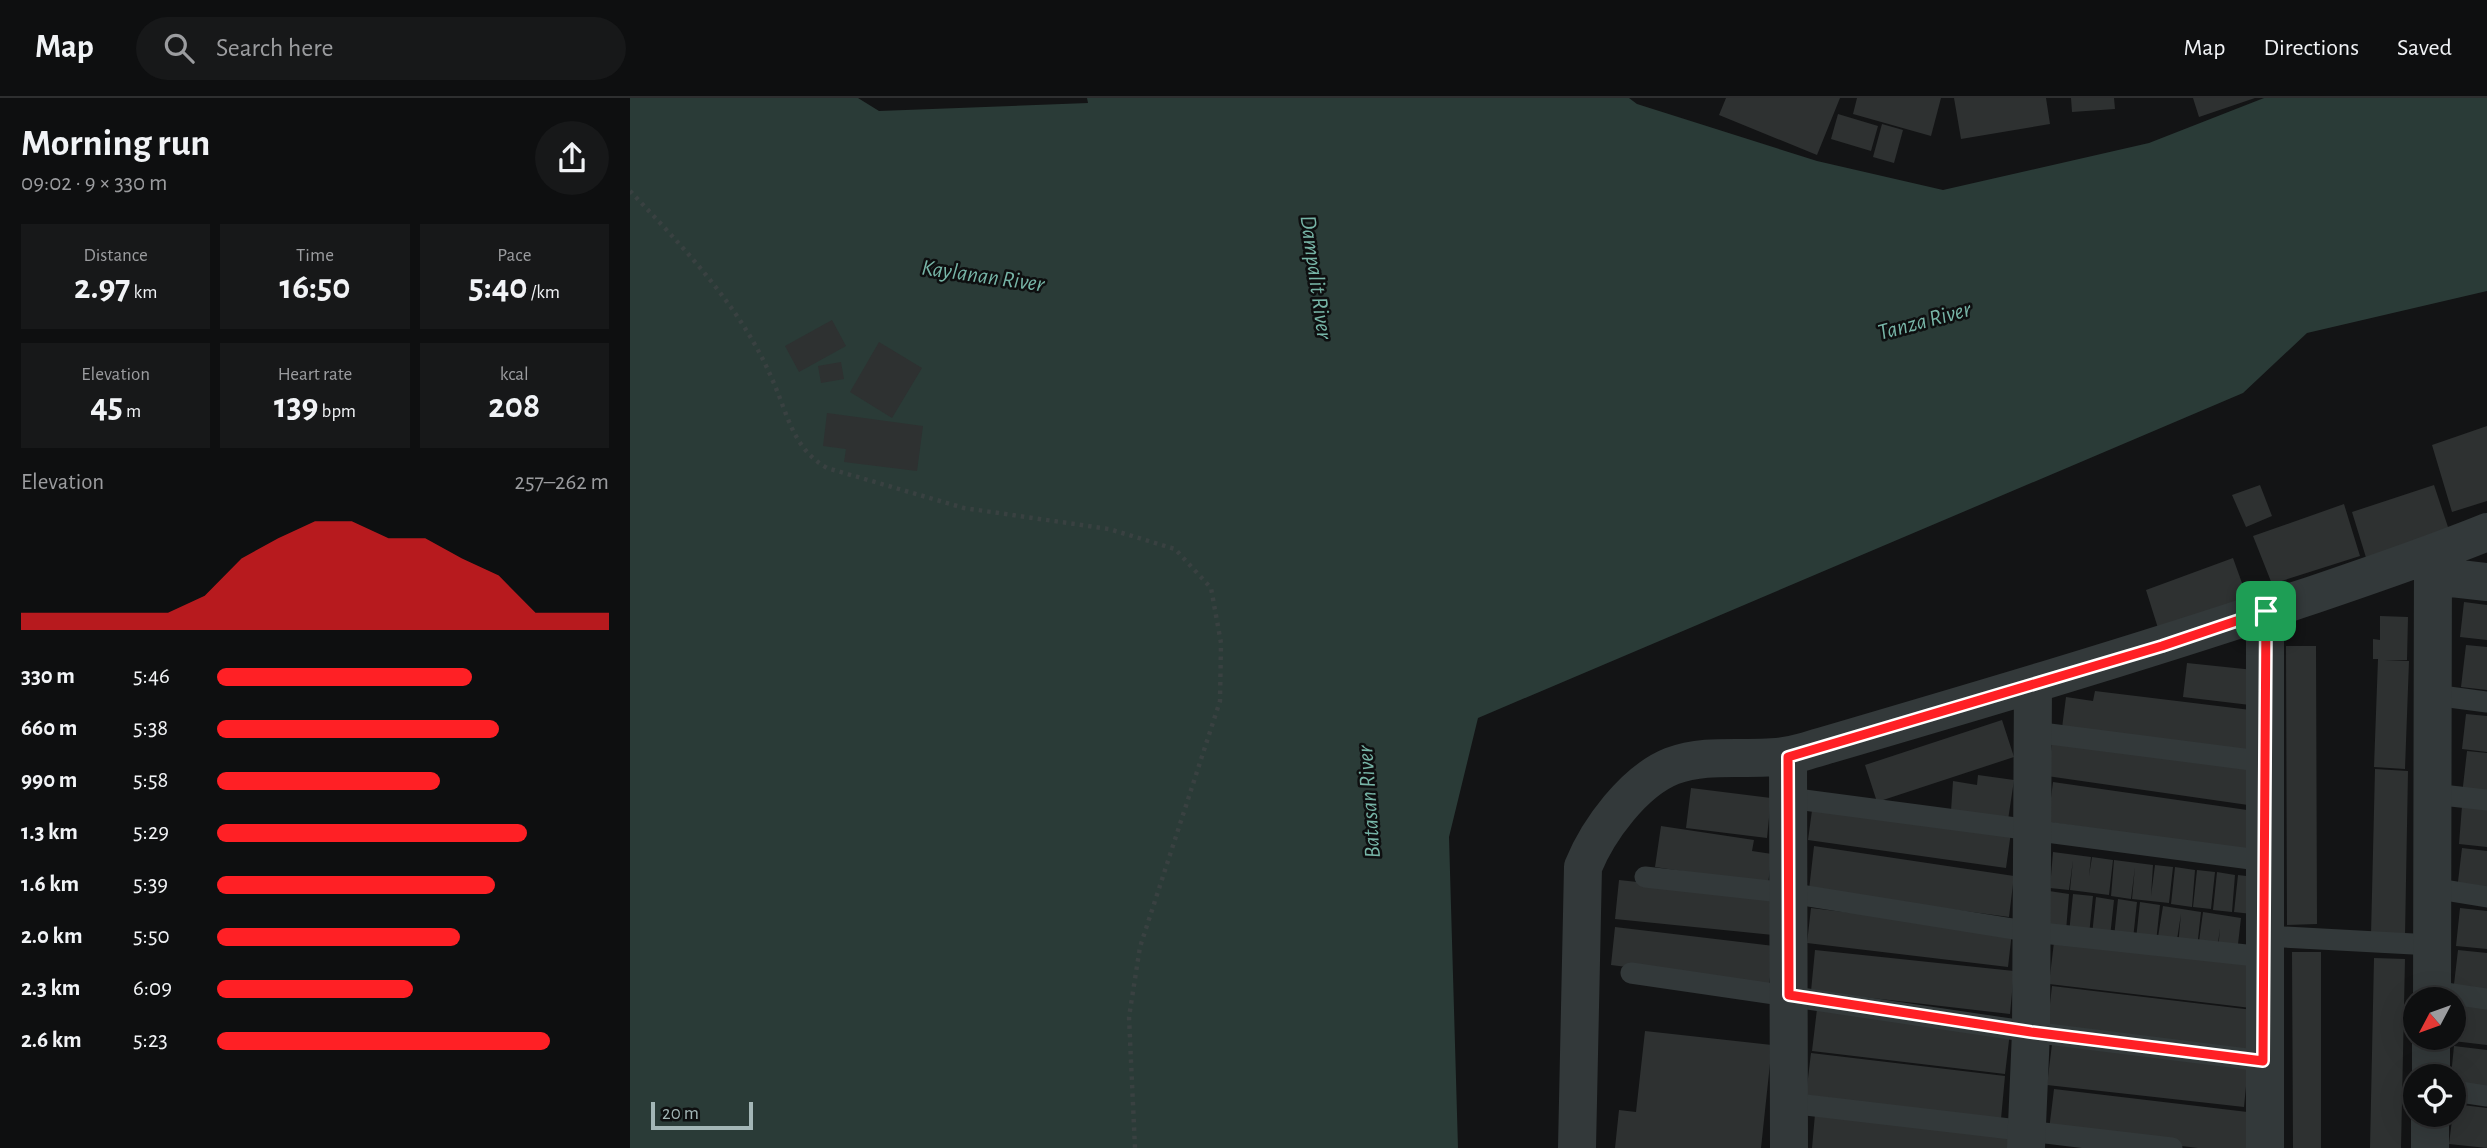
<!DOCTYPE html>
<meta charset="utf-8">
<style>
body{margin:0;font-family:"Alegreya Sans",sans-serif;background:#171819;color:#f1f3f6;height:100vh;display:flex;flex-direction:column;font-size:26px;white-space:nowrap}
*{box-sizing:border-box;margin:0}
p{font-size:23px;color:#9b9c9f}
.icon{flex:none;width:38px;height:38px;fill:none;stroke:currentColor;stroke-width:2;stroke-linecap:round;stroke-linejoin:round}
.map{position:relative;flex:1;overflow:hidden}
.side{display:flex;flex-direction:column;background:#0e0f10;width:630px}
.side>*{flex:none}
.needle{width:46px;rotate:229deg}
.controls{position:absolute;left:1773px;top:889px;display:grid;gap:14px}
.controls a{display:grid;place-items:center;width:63px;height:63px;border-radius:50%;background:#0e0f10;box-shadow:0 7px 28px #0002,0 0 0 2px #2e2f30;font-size:35px}
.scale{position:absolute;left:21px;bottom:18px;width:102px;box-sizing:border-box;padding-left:7px;border:4px solid #a3b6b6;border-top:0;font-size:19px;line-height:24px;white-space:nowrap;color:#a3b6b6;-webkit-text-stroke:5px #0e0f10;paint-order:stroke}
.pin{position:absolute;display:grid;place-items:center;width:60px;height:60px;color:#fff;margin:-30px;border-radius:14px;box-shadow:0 4px 10px #0006}
.round{display:grid;place-items:center;flex:none;width:74px;height:74px;border-radius:37px;background:#171819}
.overview{display:flex;align-items:center;justify-content:space-between;height:119px;padding:0 21px}
h1{font-size:38px;font-weight:700;line-height:52px}
.stats{display:grid;grid-template-columns:repeat(3,1fr);gap:10px;height:119px;padding:7px 21px}
.stats div{display:grid;align-content:center;border-radius:0px;background:#171819;text-align:center}
.stats b{font-size:35px;font-weight:700}
.stats small{font-size:19px;font-weight:400}
.stats p{font-size:19px}
.chart{height:196px;padding:14px 21px}
.chart p{display:flex;justify-content:space-between}
.chart svg{width:100%;height:126px;margin-top:7px;fill:#ff2025;opacity:.7}
ul{padding:0 21px;list-style:none;font-size:23px}
li{display:grid;grid-template-columns:112px 84px 1fr;align-items:center;height:52px}
li i{height:18px;border-radius:9px;background:#ff2025}
header{display:flex;align-items:center;gap:42px;box-sizing:border-box;height:98px;padding:0 35px;background:#0e0f10;border-bottom:2px solid #2e2f30}
header strong{font-size:33px}
nav{display:flex;gap:38px;margin-inline-start:auto;font-size:24px}
.search{width:490px;height:63px;background:#171819;display:flex;align-items:center;gap:18px;box-sizing:border-box;padding:0 24px;border-radius:38px;color:#9b9c9f;font-size:26px}
main{display:flex;flex:1;min-height:0}
.map>svg:first-child{display:block}
.water{fill:#2a3b37}
.building{fill:#2e3131}
.lines{fill:none;stroke-linecap:round;stroke-linejoin:round}
.path{stroke:#394141;stroke-width:4.5;stroke-dasharray:3.5 5;stroke-linecap:butt}
.lane{stroke:#33393a;stroke-width:21}
.street{stroke:#33393a;stroke-width:38}
.route-casing{stroke:#fff;stroke-width:14}
.route{stroke:#ff2025;stroke-width:9}
.labels{text-anchor:middle;stroke-width:5;stroke-linejoin:round;paint-order:stroke}
.water-label{font-size:23px;font-style:italic;fill:#77b5a7;stroke:#0e0f10}
</style>
<header>
<strong>Map</strong>
<div class="search"><svg class="icon" aria-label="search" viewBox="0 0 24 24"><circle cx="10" cy="10" r="6"/><path d="M15 15l6 6"/></svg>Search here</div>
<nav><a>Map</a><a>Directions</a><a>Saved</a></nav>
</header>
<main>
<section class="side">
<div class="overview"><div><h1>Morning run</h1><p>09:02 · 9 × 330 m</p></div><a class="round"><svg class="icon" aria-label="share" viewBox="0 0 24 24"><path d="M12 15V3M7 8l5-5 5 5M5 13v7h14v-7"/></svg></a></div>
<div class="stats">
<div><p>Distance</p><b>2.97<small> km</small></b></div>
<div><p>Time</p><b>16:50</b></div>
<div><p>Pace</p><b>5:40<small> /km</small></b></div>
</div>
<div class="stats">
<div><p>Elevation</p><b>45<small> m</small></b></div>
<div><p>Heart rate</p><b>139<small> bpm</small></b></div>
<div><p>kcal</p><b>208</b></div>
</div>
<div class="chart"><p><span>Elevation</span>257–262 m</p>
<svg viewBox="0 0 160 44" preserveAspectRatio="none"><path d="M0 44V38L10 38L20 38L30 38L40 38L50 32L60 19L70 12L80 6L90 6L100 12L110 12L120 19L130 25L140 38L150 38L160 38V44z"/></svg>
</div>
<ul>
<li><b>330 m</b>5:46<i style="width:65%"></i></li>
<li><b>660 m</b>5:38<i style="width:72%"></i></li>
<li><b>990 m</b>5:58<i style="width:57%"></i></li>
<li><b>1.3 km</b>5:29<i style="width:79%"></i></li>
<li><b>1.6 km</b>5:39<i style="width:71%"></i></li>
<li><b>2.0 km</b>5:50<i style="width:62%"></i></li>
<li><b>2.3 km</b>6:09<i style="width:50%"></i></li>
<li><b>2.6 km</b>5:23<i style="width:85%"></i></li>
</ul>
</section>
<div class="map">
<svg width="1857" height="1050" viewBox="0 0 1857 1050">
<rect width="100%" height="100%" fill="#131415"/>
<path class="water" d="M0 0H228L249 13 458 5 457 0H999L1007 6 1187 63 1313 92 1519 45 1634 0H1857V193L1677 235 1613 295 848 620 819 739 828 1050H0Z"/>
<path class="building" d="M1096 0H1210L1187 57 1089 17Z
M1227 0H1311L1301 38 1223 16Z
M1324 0H1416L1420 26 1331 41Z
M1441 0H1484L1485 11 1442 14Z
M1563 0H1625L1569 19Z
M1208 16 1248 28 1241 53 1201 41Z
M1252 26 1273 32 1264 65 1243 59Z
M202 222 216 248 169 274 155 248Z
M249 244 292 270 262 320 220 294Z
M211 264 214 281 191 285 188 268Z
M197 315 293 328 287 373 214 364 216 351 193 348Z
M1857 328V403L1822 414 1802 347Z
M1630 387 1642 418 1616 429 1602 397Z
M1804 387 1822 441 1738 466 1722 414Z
M1714 406 1730 458 1642 486 1623 438Z
M1603 460 1622 513 1533 546 1516 492Z
M1834 504 1857 507V542L1830 539Z
M1750 518 1778 519 1777 562H1754L1779 563 1775 671 1744 669 1748 561H1743V541L1750 542Z
M1836 547 1857 549V592L1831 589Z
M1656 548H1686L1687 826 1657 827Z
M1557 565 1624 572 1620 607 1553 599Z
M1465 593 1629 613 1624 655 1432 630 1436 599 1463 603Z
M1836 616 1857 618V654L1832 651Z
M1372 622 1384 659 1247 704 1235 667Z
M1423 641 1629 671 1625 708 1417 678Z
M1837 653 1857 655V700L1832 697Z
M1745 671 1778 673 1775 838 1741 837Z
M1348 677 1384 682 1378 722 1321 713 1323 683 1347 687Z
M1423 684 1624 713 1619 752 1418 724Z
M1061 690 1141 700 1137 740 1056 730Z
M1183 705 1381 734 1376 770 1178 742Z
M1832 708 1857 711V749L1829 746Z
M1031 728 1124 742 1122 753 1142 756 1138 786 1025 769Z
M1184 748 1384 778 1379 819 1179 792Z
M1832 750 1857 753V796L1827 792Z
M1423 754 1461 759 1459 778 1462 759 1483 762 1479 797 1440 792 1443 762 1439 792 1420 790Z
M1484 762 1523 767 1521 798 1525 767 1543 769 1539 805 1502 801 1505 769 1501 801 1481 798Z
M1545 769 1565 772 1562 809 1541 806Z
M1567 772 1585 774 1581 811 1563 809Z
M1587 774 1605 777 1602 814 1583 812Z
M1608 777 1625 779 1622 816 1604 814Z
M989 782 1146 799 1143 837 985 821Z
M1419 793 1439 796 1436 833 1415 832Z
M1443 796 1463 798 1459 837 1439 835Z
M1466 799 1484 802 1480 839 1462 837Z
M1488 801 1507 804 1503 841 1484 839Z
M1510 804 1530 807 1526 844 1506 841Z
M1533 808 1571 814 1567 850 1548 848 1551 816 1546 848 1527 845Z
M1181 810 1382 834 1378 869 1177 845Z
M1830 810 1857 813V851L1826 848Z
M1573 814 1611 820 1607 855 1588 853 1590 830 1587 853 1568 851Z
M985 829 1144 848 1139 887 981 867Z
M1424 844 1626 868 1621 910 1419 886Z
M1185 852 1384 873 1380 916 1181 893Z
M1828 852 1857 855V898L1823 895Z
M1662 854H1691V1050H1663Z
M1744 860 1775 861 1771 1050H1740Z
M1422 888 1623 912 1618 956 1417 933Z
M1827 905 1857 909V947L1823 943Z
M1187 911 1380 934 1375 976 1182 953Z
M1015 933 1142 947 1131 1050H985L989 1012 1006 1014Z
M1422 946 1618 968 1614 1009 1417 987Z
M1824 948 1857 952V995L1824 991V978H1821Z
M1181 955 1375 978 1371 1021 1176 997Z
M1424 991 1626 1015 1622 1050H1568L1419 1032Z
M1824 1006 1857 1010V1050L1819 1046Z
M1185 1016 1387 1037 1386 1050H1182Z"/>
<g class="lines">
<path class="path" d="M0 93C53 149 112 210 142 281 158 316 162 350 197 370L334 410 479 431 545 451 581 490 591 545 590 603 510 849 499 919 505 1050"/>
<path class="lane" d="M1804 597 1857 604
M1404 634 1637 664
M1803 696 1857 702
M1159 700 1636 763
M1015 779 1159 795 1402 834 1635 859
M1802 790 1857 799
M1635 838 1802 847
M1001 875 1401 934 1633 963
M1802 893 1857 901
M1824 993 1857 998
M1159 1005 1542 1050"/>
<path class="street" d="M1804 478 1857 484
M1158 659 1159 1050
M1802 901 1803 456
M1801 978V940
M947 1050 953 769C968 732 1004 683 1042 668 1085 652 1130 667 1173 654 1333 607 1494 560 1653 507 1721 484 1790 461 1857 434
M1396 1050 1401 934 1403 587
M1635 1050V513
M1800 1050V1017"/>
</g>
<g class="lines">
<defs>
<path id="route" d="M1636 513 1633 963 1401 934 1159 897 1158 659 1532 548Z"/>
</defs>
<use href="#route" class="route-casing"/>
<use href="#route" class="route"/>
</g>
<g class="labels">
<g class="water-label">
<text transform="translate(353 177) rotate(8)" y="8">Kaylanan River</text>
<text transform="translate(687 179) rotate(82)" y="8">Dampalit River</text>
<text transform="translate(1294 222) rotate(-15)" y="8">Tanza River</text>
<text transform="translate(738 704) rotate(-94)" y="8">Batasan River</text>
</g>
</g>
</svg>
<div class="controls">
<a><svg class="needle" viewBox="-14 -14 28 28"><path d="M0-13l5 13h-10z" fill="#e53935"/><path d="M0 13l5-13h-10z" fill="#9b9c9f"/></svg></a>
<a><svg class="icon" aria-label="locate" viewBox="0 0 24 24"><circle cx="12" cy="12" r="6"/><path d="M12 2v4M12 18v4M2 12h4M18 12h4"/></svg></a>
</div>
<div class="scale">20 m</div>
<div class="pin" style="left:1636px;top:513px;background:#1e9e55"><svg class="icon" aria-label="arrive" viewBox="0 0 24 24"><path d="M6 21V4h12l-3 4 3 4H6"/></svg></div>
</div>
</main>
